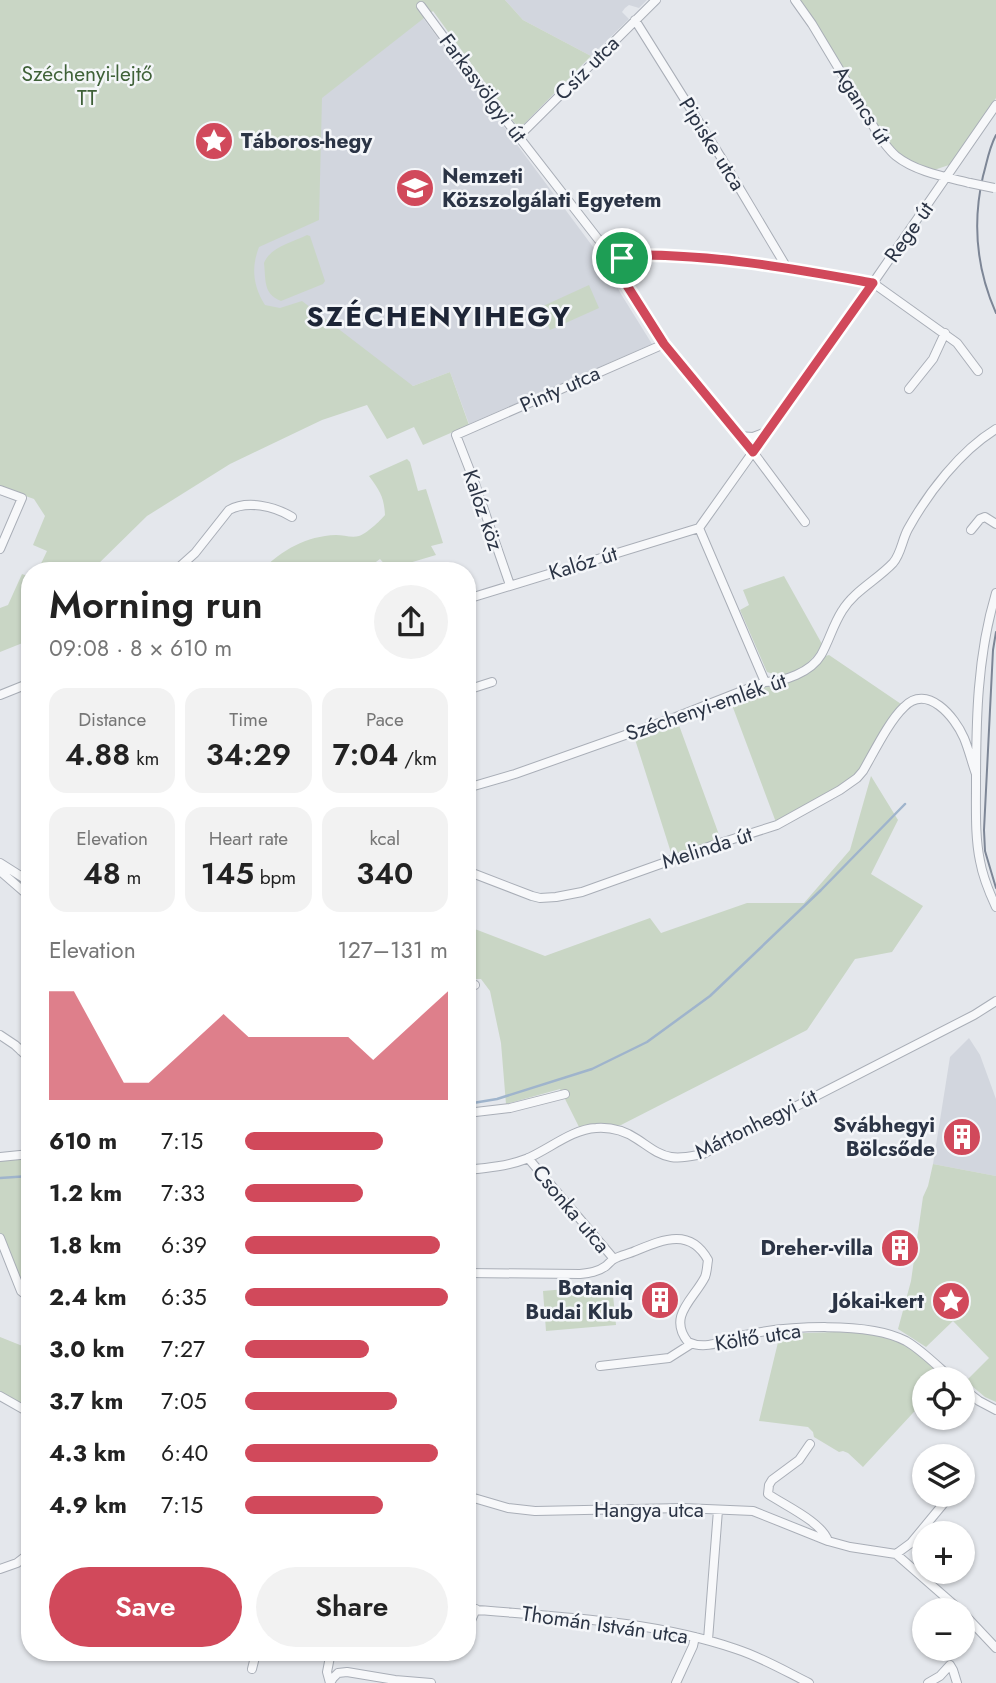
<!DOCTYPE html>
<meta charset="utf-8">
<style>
body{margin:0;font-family:Jost,sans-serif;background:#f2f2f2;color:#222;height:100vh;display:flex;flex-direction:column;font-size:26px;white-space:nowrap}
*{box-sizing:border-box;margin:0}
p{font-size:23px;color:#767676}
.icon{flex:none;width:38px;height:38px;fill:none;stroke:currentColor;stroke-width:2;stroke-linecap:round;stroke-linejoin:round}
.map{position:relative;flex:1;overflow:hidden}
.sheet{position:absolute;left:21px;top:562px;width:455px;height:1099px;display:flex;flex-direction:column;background:#fff;border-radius:28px;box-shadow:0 2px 5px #0004}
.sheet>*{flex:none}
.controls{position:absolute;left:912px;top:1367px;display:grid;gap:14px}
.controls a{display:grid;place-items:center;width:63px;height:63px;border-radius:50%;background:#fff;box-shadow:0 2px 5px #0004;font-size:35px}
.pin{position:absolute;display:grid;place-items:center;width:60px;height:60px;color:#fff;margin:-30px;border:4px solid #fff;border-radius:50%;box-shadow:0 2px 7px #0007}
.round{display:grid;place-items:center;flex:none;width:74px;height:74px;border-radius:37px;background:#f2f2f2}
.headline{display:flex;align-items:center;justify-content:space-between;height:119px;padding:0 28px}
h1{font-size:38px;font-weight:600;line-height:52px}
.figures{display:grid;grid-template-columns:repeat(3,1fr);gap:10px;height:119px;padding:7px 28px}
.figures div{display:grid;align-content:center;border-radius:18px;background:#f2f2f2;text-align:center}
.figures b{font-size:30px;font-weight:600}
.figures small{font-size:19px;font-weight:400}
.figures p{font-size:19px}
.chart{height:196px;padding:14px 28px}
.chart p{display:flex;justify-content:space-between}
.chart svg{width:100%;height:126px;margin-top:7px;fill:#d1495b;opacity:.7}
.primary-button{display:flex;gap:14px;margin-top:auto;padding:14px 28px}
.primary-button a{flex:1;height:80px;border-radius:42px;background:#d1495b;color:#fff;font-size:28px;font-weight:600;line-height:80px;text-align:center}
.primary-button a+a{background:#f2f2f2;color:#222}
ul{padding:0 28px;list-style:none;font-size:23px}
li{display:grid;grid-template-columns:112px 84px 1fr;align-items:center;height:52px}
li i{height:18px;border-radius:9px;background:#d1495b}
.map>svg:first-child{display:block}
.built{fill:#d2d6de}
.green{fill:#c9d6c5}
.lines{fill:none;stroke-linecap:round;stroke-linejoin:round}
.stream{stroke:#9fb4cc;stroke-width:2.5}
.minor-casing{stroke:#a9aeb7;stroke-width:10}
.minor{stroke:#f7f8fa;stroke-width:8}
.tram{stroke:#7d8696;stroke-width:2}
.minor-bridge-casing{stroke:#a9aeb7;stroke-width:10;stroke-linecap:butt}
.minor-bridge{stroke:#f7f8fa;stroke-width:8}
.route-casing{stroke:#fff;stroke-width:14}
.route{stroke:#d1495b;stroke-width:9}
.labels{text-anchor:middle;stroke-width:5;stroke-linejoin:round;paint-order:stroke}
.street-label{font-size:21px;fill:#2b3445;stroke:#f4f6f9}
.park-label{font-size:21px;fill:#3f6138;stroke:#f4f6f9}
.poi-label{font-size:21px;font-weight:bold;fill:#2b3445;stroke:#f4f6f9;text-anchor:end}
.district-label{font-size:28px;font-weight:bold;letter-spacing:2px;fill:#1d2536;stroke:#f4f6f9}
</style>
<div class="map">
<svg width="996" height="1683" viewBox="0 0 996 1683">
<rect width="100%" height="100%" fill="#e4e7ec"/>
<path class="built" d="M505 0H647L639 8 629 5 625 8 622 12 629 19 591 56 523 20Z
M423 18 602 259 621 294 652 344 469 424 450 372 413 386 267 328 228 295 295 97Z
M969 1038 980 1055 996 1099V1176L933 1164 950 1057Z"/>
<path class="green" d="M0 0H505L523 20 591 56 519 129 433 11 322 98 319 220 259 247C251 268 253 286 265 305L280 308 302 301 413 386 450 372 469 425 423 445 414 427 387 439 367 405 322 420 230 464 147 516 92 570H38L47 551 33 545 45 516 34 499 0 487Z
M797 0H996V98L952 164 934 170 908 160 892 149Z
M307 235 310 236 325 281 323 284 281 301C263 294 266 280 264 263 270 247 293 242 307 235Z
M589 285 599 308 550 330 541 307Z
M407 459 410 462 418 491 426 489 443 543 431 546 436 555 389 569 380 559 365 570H262C282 550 306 536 336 535 343 535 352 538 359 536 366 534 380 521 385 515 384 497 380 491 369 476Z
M22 574 30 577V640L0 652V608L8 605Z
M784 576 822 644C814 661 800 670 783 677L767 672 740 610 749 605 743 590Z
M829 655 904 706 863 771 777 825 729 697 776 682 819 658Z
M676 717 722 843 673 859 633 733Z
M871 776 898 820 871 874 923 906 892 952 855 959 807 1030 621 1125 579 1127 560 1089 506 1104 501 1043 490 991 481 979H467V926L545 956 650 918 661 933 747 903H804L850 850Z
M30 1154V1298L21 1291 12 1259 0 1250V1157Z
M933 1164 996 1176V1402L985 1397 966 1381 989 1358 953 1321 926 1347 898 1329 911 1281 923 1197 928 1186Z
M612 1285 616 1325 546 1331 543 1291Z
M835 1332C858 1332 886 1335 906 1346 920 1354 932 1367 944 1379H924V1401L863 1467 848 1453 843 1451 839 1452 814 1437 813 1432 808 1427 759 1421 780 1334Z
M0 1337 30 1349V1413L0 1396Z"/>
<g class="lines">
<path class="stream" d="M467 1104 497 1099 592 1069 647 1042 710 996 821 890 905 804
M0 1178 30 1176"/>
<defs>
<path id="minor" d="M795 0 812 24 881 139C886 145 890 151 896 156 916 172 946 177 970 183
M421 6 484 92 598 239 622 258
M635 20 722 159 787 268
M519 136 656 0
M622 258 633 255H685L787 268 873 283 957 343 978 371
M622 258 620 267 621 276 664 344 753 452 805 522
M909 389 933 359 945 333
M738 436 753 437 766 432
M0 490 22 498 0 549
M699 528 873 283 996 105
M699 528 765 682
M971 530 980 519 985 517 996 524
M176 570 195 553 229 510C247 500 274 506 292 517
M510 585 474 481 456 435 664 344
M996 593C977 656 976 721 976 786 976 811 975 837 980 861 983 878 989 892 996 907
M467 599 699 528
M467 690 492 682
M0 695 30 683
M467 788 515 774 676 717 765 682C784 682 811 672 821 655 829 641 833 625 842 611 854 591 877 580 893 563 901 554 902 540 908 529 928 493 960 451 996 429
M0 863 30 882
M0 871 30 897
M467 871 532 896 540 898 556 897 582 892 711 846 777 825 840 790 857 778 863 771C874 752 889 721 904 707 927 683 955 717 964 738 969 750 972 763 976 774
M467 986 475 985
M0 1035 15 1045 30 1059
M21 1051 30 1040
M467 1113 510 1108 565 1094
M0 1157 30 1154
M528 1158 614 1259
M467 1170C487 1168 508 1166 526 1159 548 1150 572 1129 596 1128 610 1127 625 1131 637 1139 648 1146 658 1155 671 1157 682 1159 692 1156 703 1154L974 1015 996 1001
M0 1238 21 1291 30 1298
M467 1273 580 1274C589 1273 598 1272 606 1266 608 1264 612 1260 614 1259 621 1255 629 1254 635 1251 662 1240 690 1227 708 1260 707 1266 707 1272 705 1277 694 1299 667 1316 688 1342 707 1351 726 1339 745 1335 786 1326 869 1321 906 1341 923 1351 937 1366 952 1379
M600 1366 669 1358 691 1344
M962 1388 979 1401 996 1410
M0 1396 30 1413
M810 1444 799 1460 772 1480 769 1485 768 1494C784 1505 822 1522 828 1541
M467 1496 508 1508 535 1511 683 1508 753 1511 828 1541 850 1547 896 1554 960 1610
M896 1554 911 1543 944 1503
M0 1569 17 1563 30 1553
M467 1609C557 1617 651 1620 736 1649 761 1657 785 1671 809 1683
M962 1612 996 1648
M467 1630 476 1609
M708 1640 718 1510
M246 1652 255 1657 258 1652
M252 1669 255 1657
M330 1683 333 1678 338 1673 347 1672 395 1680 431 1683
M330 1683 327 1672 331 1652
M676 1683 693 1646 695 1637
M928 1683 940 1676 950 1665 953 1670 957 1683"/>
</defs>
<use href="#minor" class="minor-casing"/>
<use href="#minor" class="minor"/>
<path class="tram" d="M996 135C989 148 987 162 983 176 972 224 976 268 996 313
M996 632 993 650 984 830 985 851 996 888"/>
<defs>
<path id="minor-bridge" d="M970 183 994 188"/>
</defs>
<use href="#minor-bridge" class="minor-bridge-casing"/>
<use href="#minor-bridge" class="minor-bridge"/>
</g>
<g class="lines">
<defs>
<path id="route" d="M633 255C714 254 794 269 873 283L753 452 664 344 621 276 620 267 622 258Z"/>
</defs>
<use href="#route" class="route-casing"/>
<use href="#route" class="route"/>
</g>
<defs>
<symbol id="sight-disc" viewBox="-11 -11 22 22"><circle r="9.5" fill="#d1495b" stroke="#f4f6f9"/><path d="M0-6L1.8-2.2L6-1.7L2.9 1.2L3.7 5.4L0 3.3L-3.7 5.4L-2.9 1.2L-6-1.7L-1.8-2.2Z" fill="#fff"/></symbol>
<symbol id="university-disc" viewBox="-11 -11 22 22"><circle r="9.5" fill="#d1495b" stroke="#f4f6f9"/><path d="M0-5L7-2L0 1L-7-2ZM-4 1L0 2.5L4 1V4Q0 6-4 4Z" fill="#fff"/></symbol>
<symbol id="building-disc" viewBox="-11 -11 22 22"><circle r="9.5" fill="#d1495b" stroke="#f4f6f9"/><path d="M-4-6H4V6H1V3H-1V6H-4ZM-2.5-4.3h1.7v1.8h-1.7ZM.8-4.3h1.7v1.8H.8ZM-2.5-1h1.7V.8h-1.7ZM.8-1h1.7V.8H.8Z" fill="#fff"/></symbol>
</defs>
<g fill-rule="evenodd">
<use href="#sight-disc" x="192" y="119" width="44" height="44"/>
<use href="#university-disc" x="393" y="166" width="44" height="44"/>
<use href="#building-disc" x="940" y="1115" width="44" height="44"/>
<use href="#building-disc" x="878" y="1226" width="44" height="44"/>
<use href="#building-disc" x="638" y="1278" width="44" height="44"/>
<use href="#sight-disc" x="929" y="1279" width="44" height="44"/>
</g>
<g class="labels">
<g class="street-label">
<text transform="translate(587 68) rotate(-45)" y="7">Csíz utca</text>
<text transform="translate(483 88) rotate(53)" y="7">Farkasvölgyi út</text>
<text transform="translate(862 105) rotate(58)" y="7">Agancs út</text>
<text transform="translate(712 144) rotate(58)" y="7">Pipiske utca</text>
<text transform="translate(909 232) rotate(-55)" y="7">Rege út</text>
<text transform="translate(560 389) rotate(-24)" y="7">Pinty utca</text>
<text transform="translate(483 510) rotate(71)" y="7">Kalóz köz</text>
<text transform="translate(583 563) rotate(-17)" y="7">Kalóz út</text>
<text transform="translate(706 707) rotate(-19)" y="7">Széchenyi-emlék út</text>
<text transform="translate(707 848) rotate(-18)" y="7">Melinda út</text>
<text transform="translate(756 1124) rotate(-26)" y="7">Mártonhegyi út</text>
<text transform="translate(571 1209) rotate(50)" y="7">Csonka utca</text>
<text transform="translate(758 1337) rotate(-9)" y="7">Költő utca</text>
<text x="649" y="1517">Hangya utca</text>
<text transform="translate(605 1625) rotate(8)" y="7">Thomán István utca</text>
</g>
<g class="park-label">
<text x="87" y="81">Széchenyi-lejtő<tspan x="87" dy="24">TT</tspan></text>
</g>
<g class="poi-label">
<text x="241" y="148" text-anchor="start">Táboros-hegy</text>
<text x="442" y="183" text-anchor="start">Nemzeti<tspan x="442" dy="24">Közszolgálati Egyetem</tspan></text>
<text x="935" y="1132">Svábhegyi<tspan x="935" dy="24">Bölcsőde</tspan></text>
<text x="873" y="1255">Dreher-villa</text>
<text x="633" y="1295">Botaniq<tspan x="633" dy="24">Budai Klub</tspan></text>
<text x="924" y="1308">Jókai-kert</text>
</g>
<g class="district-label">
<text x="439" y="326">SZÉCHENYIHEGY</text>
</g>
</g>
</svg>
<div class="controls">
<a><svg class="icon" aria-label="locate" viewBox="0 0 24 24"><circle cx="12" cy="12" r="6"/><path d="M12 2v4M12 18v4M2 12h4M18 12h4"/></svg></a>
<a><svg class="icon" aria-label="layers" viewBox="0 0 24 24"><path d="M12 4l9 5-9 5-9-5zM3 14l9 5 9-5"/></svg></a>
<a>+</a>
<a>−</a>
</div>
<div class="pin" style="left:622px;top:258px;background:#1e9e55"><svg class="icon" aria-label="arrive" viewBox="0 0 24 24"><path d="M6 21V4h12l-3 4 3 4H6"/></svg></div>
<section class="sheet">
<div class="headline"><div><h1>Morning run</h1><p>09:08 · 8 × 610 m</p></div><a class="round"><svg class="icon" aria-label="share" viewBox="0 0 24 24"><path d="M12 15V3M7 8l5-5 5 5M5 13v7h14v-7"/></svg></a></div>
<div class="figures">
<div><p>Distance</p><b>4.88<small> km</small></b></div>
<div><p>Time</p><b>34:29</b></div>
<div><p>Pace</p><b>7:04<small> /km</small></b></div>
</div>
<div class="figures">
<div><p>Elevation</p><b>48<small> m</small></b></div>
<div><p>Heart rate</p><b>145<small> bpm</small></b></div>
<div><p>kcal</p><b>340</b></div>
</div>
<div class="chart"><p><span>Elevation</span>127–131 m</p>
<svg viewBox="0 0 160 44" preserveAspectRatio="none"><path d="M0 44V6L10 6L20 22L30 38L40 38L50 30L60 22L70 14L80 22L90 22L100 22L110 22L120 22L130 30L140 22L150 14L160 6V44z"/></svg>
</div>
<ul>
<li><b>610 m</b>7:15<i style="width:68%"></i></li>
<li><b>1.2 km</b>7:33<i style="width:58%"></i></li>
<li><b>1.8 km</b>6:39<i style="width:96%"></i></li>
<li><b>2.4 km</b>6:35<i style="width:100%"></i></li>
<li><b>3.0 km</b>7:27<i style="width:61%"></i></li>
<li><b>3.7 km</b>7:05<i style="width:75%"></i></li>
<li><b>4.3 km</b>6:40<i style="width:95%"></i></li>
<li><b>4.9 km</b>7:15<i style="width:68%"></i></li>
</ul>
<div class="primary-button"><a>Save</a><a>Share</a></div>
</section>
</div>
